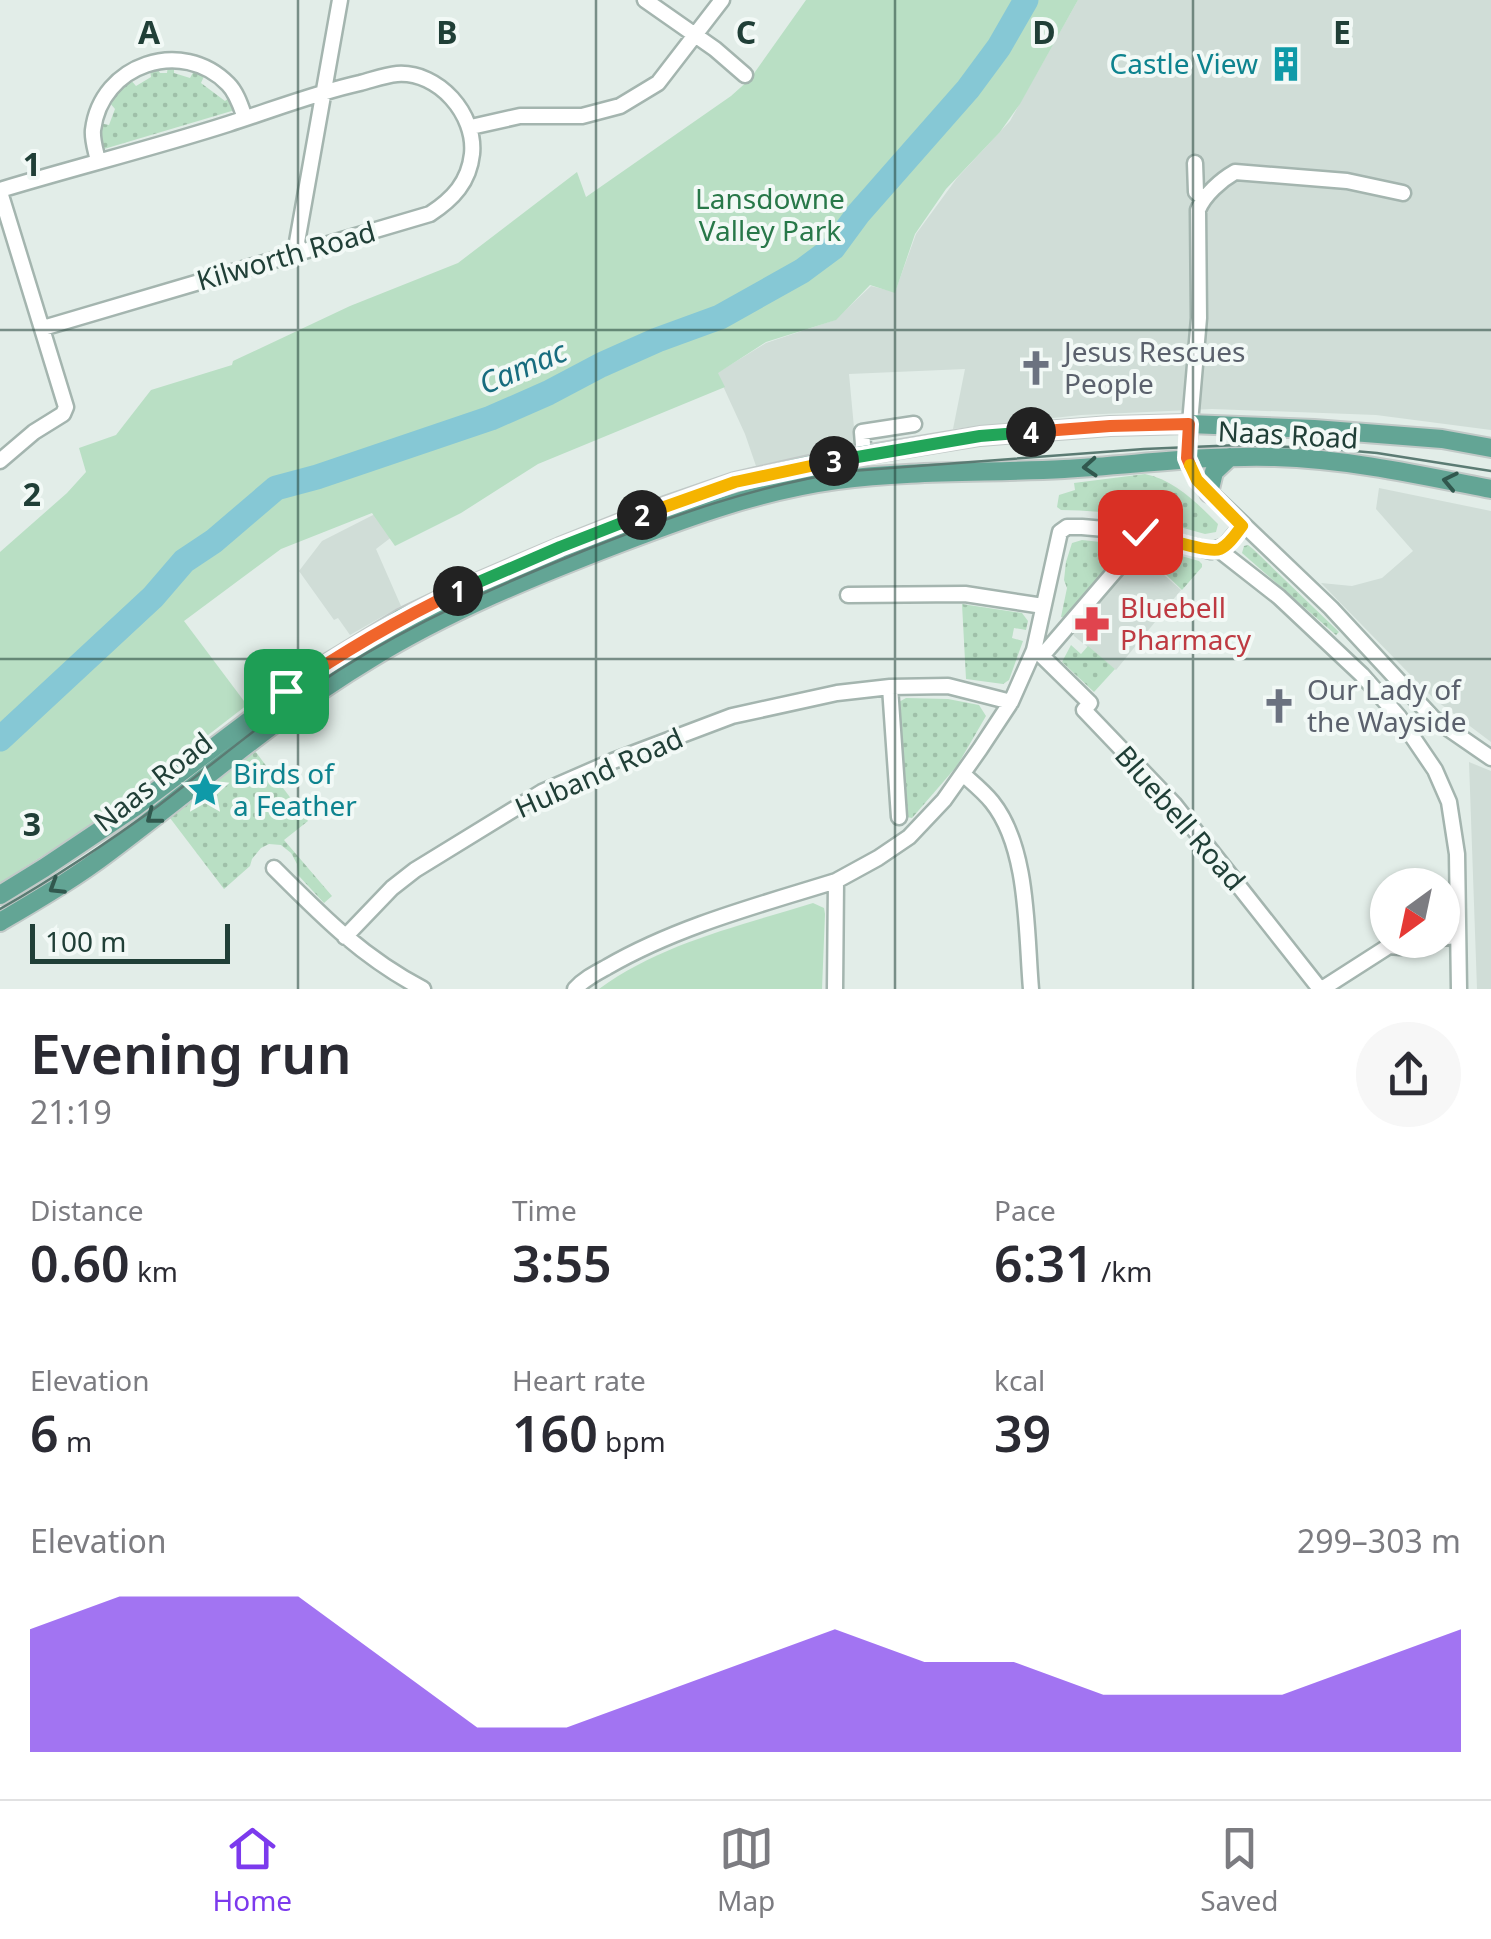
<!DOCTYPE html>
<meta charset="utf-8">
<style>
body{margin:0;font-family:"Noto Sans",sans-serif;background:#f7f7f7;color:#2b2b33;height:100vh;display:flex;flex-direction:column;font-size:38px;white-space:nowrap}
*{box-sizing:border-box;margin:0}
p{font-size:32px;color:#7c7c81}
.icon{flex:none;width:55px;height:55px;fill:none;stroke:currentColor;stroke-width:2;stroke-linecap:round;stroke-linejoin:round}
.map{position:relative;height:989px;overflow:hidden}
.panel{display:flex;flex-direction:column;background:#fff;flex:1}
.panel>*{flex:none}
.needle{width:65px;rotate:213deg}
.controls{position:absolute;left:1370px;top:868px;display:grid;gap:20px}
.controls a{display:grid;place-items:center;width:90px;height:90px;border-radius:50%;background:#fff;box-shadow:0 2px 8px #0004;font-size:50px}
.scale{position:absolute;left:30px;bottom:25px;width:200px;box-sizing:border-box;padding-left:10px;border:5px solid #203f37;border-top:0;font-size:28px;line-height:35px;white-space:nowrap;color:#203f37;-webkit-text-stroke:8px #f2f9f6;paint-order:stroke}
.pin{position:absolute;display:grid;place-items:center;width:85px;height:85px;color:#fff;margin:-42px;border-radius:20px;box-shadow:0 5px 15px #0006}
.km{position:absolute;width:50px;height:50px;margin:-25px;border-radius:50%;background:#222;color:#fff;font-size:28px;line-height:50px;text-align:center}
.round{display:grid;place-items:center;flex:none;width:105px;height:105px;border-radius:52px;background:#f7f7f7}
.head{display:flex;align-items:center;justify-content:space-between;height:170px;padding:0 30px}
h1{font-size:55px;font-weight:600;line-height:75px}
.stats{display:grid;grid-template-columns:repeat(3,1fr);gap:15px;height:170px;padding:10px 30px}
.stats div{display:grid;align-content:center}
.stats b{font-size:50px;font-weight:600}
.stats small{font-size:28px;font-weight:400}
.stats p{font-size:28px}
.chart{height:280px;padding:20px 30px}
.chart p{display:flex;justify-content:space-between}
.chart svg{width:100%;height:180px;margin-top:10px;fill:#7c3aed;opacity:.7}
.tab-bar{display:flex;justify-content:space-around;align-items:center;height:140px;border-top:2px solid #e1e1e2;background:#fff;font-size:28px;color:#7c7c81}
.tab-bar a{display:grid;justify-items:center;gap:5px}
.tab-bar .current{color:#7c3aed}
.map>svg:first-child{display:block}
.built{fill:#d0ddd7}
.grass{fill:url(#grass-dots)}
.green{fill:#b9dfc4}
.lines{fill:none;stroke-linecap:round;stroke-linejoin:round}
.river{stroke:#86c8d5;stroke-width:25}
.minor-casing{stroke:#a4b5af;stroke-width:19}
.major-casing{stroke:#c1c9c7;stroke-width:22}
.minor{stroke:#fff;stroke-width:14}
.major{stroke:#63a595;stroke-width:18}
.tram{stroke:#5b7b73;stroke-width:2.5}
.oneway{stroke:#31584e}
.split-1-casing{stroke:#fff;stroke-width:20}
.split-2-casing{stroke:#fff;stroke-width:20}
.split-3-casing{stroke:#fff;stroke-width:20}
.split-4-casing{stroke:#fff;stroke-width:20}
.split-5-casing{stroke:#fff;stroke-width:20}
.split-6-casing{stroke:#fff;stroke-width:20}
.split-1{stroke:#f0652b;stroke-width:12}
.split-2{stroke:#22a559;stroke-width:12}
.split-3{stroke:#f5b400;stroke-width:12}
.split-4{stroke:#22a559;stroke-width:12}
.split-5{stroke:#f0652b;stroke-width:12}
.split-6{stroke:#f5b400;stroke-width:12}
.grid{fill:none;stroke:#203f37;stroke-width:2.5;stroke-opacity:0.55}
.labels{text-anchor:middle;stroke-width:8;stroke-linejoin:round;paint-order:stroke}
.culture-label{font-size:28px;fill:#0d838f;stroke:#f2f9f6;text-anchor:end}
.park-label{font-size:28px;fill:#287849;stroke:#f2f9f6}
.street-label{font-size:28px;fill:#203f37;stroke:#f2f9f6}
.worship-label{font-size:28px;fill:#5b616d;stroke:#f2f9f6;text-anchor:start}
.health-label{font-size:28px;fill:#be3a42;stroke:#f2f9f6;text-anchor:start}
.water-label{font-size:30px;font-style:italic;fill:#176c7f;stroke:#f2f9f6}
.grid-label{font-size:32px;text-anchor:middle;font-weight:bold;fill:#203f37;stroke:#f2f9f6;stroke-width:8;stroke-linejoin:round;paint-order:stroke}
</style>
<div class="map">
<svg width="1491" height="989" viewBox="0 0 1491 989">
<defs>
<pattern id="grass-dots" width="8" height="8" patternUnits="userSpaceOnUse" patternTransform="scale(2.5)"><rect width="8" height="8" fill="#b9dfc4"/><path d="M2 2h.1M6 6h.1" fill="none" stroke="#9fc0a9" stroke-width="1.8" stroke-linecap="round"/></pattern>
</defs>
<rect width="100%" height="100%" fill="#e2ede8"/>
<path class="built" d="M1078 0H1491V430L1376 415 1212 409 1081 415 953 429 965 369 849 374 856 449 815 454 756 466 745 434 717 373 766 343 835 320 871 286 895 292 916 234 957 178 1010 121Z
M1379 488 1491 511V742L1434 699 1321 583 1352 586 1382 578 1413 551 1376 509Z
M375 514 393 536 376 549 401 606 350 635 338 618 334 620 299 571 322 541Z
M1136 550 1181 590 1116 670 1074 636 1069 623Z
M1469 762 1491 771V989H1477Z"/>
<path class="grass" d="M168 65 174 66V73L190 78 195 69 205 74 201 83 225 101 232 95 235 110 104 149 98 145 99 123 109 125 115 109 109 102 116 90 130 79 136 86 151 77 150 70 156 66 160 73H167Z
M1145 474C1175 480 1197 503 1218 524L1216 532 1205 534C1157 520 1111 510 1061 510L1057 507 1059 495 1075 490 1074 483Z
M1082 540 1119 544 1121 552 1065 618 1061 617 1067 588 1064 580 1066 562 1072 543Z
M1248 545 1253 549 1339 632 1336 635 1242 553 1244 546Z
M1160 550 1199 561 1202 564V567L1182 590 1151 560 1154 553Z
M962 604 1022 613 1028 621 1026 630 1014 628 1012 638 1023 641 1009 680 1003 684 966 679Z
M1071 645 1081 654 1088 646 1115 669 1094 692 1062 662Z
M906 698 948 699 979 705 986 716 957 766 912 818 906 817 897 703Z
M255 751 308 821 284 840 332 896 324 903 298 875 297 864 291 853 281 845 269 844 261 848 252 859 250 866 224 889 170 818Z"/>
<path class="green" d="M806 0H1078L1020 104 1000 132 946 189 915 234 895 293 870 285 836 320 766 342 718 373 725 387 538 464 461 513 395 546 372 513 281 549 184 621 247 705 94 823 0 883V552L67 493 86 472 79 448 116 435 151 390 232 365 233 361 350 306 458 263 577 172 586 197 731 96 750 79Z
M813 903 824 908 825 914 822 989H599C662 943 740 926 813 903Z"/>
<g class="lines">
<path class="river" d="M0 739 153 597 184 561 214 541 276 488 317 477 491 418 548 393 601 365 657 340 720 317 802 271 833 248 858 214 968 89 999 47 1026 0"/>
<defs>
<path id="minor" d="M645 0 715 49 745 75
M471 127 520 116H582L620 106 658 83 722 0
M98 161C96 151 92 140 93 130 101 64 182 37 228 84 237 93 241 107 245 118
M1195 163 1196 192 1204 199
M0 190C76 167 153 148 228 124 272 110 315 93 360 83 372 80 385 75 397 74 439 71 476 115 472 154 469 182 453 199 430 214L43 328
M0 192 66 407 63 414 34 432 0 461
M1403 193 1347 181 1235 172C1221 180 1204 195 1198 210L1199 318 1187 458 1197 480 1331 608 1433 718 1491 758
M300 251 297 242 340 0
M864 457 862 432 914 424
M1219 550 1279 597 1362 675 1399 717 1435 770 1449 802 1457 854 1459 989
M848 595 965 594 1043 606
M1035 650 1042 656 1134 549 1139 532
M1042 656 1090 703 1084 710 1174 804 1320 989
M890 687 899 817
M964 775C973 783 984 792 992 802 1029 848 1026 932 1031 989
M274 868C323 917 362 957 423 989
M345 937 392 888 415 870 542 792 613 761 732 716 837 693 890 687 948 686 1011 702
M1442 938 1458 935
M575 989C584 979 596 973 607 967 678 926 759 905 836 881
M835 989 836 881 878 858 909 837 944 800 980 749 1011 702 1034 650 1060 532 1067 527H1082L1139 532 1211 551 1225 546 1242 526
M1322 989 1389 946 1400 947 1428 940"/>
<path id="major" d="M1209 493 1214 472 1230 457
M0 895 44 868 135 807 315 671 402 618 469 586 560 547 648 512 735 482 827 461 980 436 1110 426 1189 424 1314 429 1442 439 1491 448
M0 922C37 900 75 878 109 852 196 787 277 715 370 659 448 611 534 576 620 543 691 516 762 490 837 480 912 470 989 473 1064 469 1135 465 1204 455 1275 457 1348 459 1420 475 1491 489"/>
</defs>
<use href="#minor" class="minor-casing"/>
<use href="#major" class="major-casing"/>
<use href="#minor" class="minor"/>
<use href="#major" class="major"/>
<path class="tram" d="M0 909C54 878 107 843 158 806 218 760 276 711 339 670 416 621 499 585 583 551 671 516 757 485 851 471L1144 449 1239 445 1320 448 1377 453 1491 471"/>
</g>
<defs><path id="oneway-chevron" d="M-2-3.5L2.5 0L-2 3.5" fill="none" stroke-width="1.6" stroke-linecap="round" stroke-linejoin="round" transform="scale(2.5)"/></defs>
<g class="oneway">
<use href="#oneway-chevron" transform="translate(1090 467) rotate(176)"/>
<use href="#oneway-chevron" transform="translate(1450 481) rotate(-168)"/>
<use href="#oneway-chevron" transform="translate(153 817) rotate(142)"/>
<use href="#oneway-chevron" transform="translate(56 887) rotate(148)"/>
</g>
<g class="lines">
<defs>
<path id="split-1" d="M286 691C341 653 397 620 458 591"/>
<path id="split-2" d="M458 591 560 547 642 515"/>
<path id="split-3" d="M642 515 735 482 834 461"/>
<path id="split-4" d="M834 461 980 436 1031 432"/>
<path id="split-5" d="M1031 432 1110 426 1189 424 1187 458 1190 465"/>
<path id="split-6" d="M1140 532C1156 535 1208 554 1220 549 1229 545 1236 534 1242 526L1197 480 1190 465"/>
</defs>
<use href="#split-1" class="split-1-casing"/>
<use href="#split-2" class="split-2-casing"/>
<use href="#split-3" class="split-3-casing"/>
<use href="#split-4" class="split-4-casing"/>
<use href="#split-5" class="split-5-casing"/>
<use href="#split-6" class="split-6-casing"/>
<use href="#split-1" class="split-1"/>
<use href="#split-2" class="split-2"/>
<use href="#split-3" class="split-3"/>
<use href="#split-4" class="split-4"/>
<use href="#split-5" class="split-5"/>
<use href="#split-6" class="split-6"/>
</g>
<path class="grid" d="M298 0V989M596 0V989M895 0V989M1193 0V989M0 330H1491M0 659H1491"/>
<defs>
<symbol id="building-bare" viewBox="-9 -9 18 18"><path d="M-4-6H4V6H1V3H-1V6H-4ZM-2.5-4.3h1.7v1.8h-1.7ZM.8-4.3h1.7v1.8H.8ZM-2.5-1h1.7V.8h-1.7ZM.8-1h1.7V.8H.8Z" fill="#0f9aa8" stroke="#f2f9f6" stroke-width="2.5" paint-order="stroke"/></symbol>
<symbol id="church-bare" viewBox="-9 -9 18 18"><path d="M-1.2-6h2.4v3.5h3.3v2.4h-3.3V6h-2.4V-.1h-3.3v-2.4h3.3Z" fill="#6b7280" stroke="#f2f9f6" stroke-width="2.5" paint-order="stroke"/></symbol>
<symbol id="pharmacy-bare" viewBox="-9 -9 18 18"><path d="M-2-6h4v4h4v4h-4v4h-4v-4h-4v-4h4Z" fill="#e0444e" stroke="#f2f9f6" stroke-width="2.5" paint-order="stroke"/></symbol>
<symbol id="sight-bare" viewBox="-9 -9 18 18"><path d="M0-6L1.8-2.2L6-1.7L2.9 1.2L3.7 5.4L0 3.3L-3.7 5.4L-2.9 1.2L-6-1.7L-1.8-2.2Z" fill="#0f9aa8" stroke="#f2f9f6" stroke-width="2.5" paint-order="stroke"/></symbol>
</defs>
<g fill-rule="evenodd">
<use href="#building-bare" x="1261" y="39" width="50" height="50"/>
<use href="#church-bare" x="1011" y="343" width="50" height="50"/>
<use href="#pharmacy-bare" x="1067" y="599" width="50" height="50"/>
<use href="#church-bare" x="1254" y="681" width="50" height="50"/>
<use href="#sight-bare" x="180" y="765" width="50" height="50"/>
</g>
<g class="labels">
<g class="culture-label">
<text x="1258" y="74">Castle View</text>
<text x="233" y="784" text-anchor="start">Birds of<tspan x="233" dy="32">a Feather</tspan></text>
</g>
<g class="park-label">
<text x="770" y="209">Lansdowne<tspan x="770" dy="32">Valley Park</tspan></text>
</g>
<g class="street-label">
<text transform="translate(286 256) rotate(-16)" y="10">Kilworth Road</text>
<text transform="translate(1288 435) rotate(3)" y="10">Naas Road</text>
<text transform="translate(599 773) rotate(-24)" y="10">Huband Road</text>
<text transform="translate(153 782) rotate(-38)" y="10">Naas Road</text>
<text transform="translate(1180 818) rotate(49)" y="10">Bluebell Road</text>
</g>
<g class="worship-label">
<text x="1064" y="362">Jesus Rescues<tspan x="1064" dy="32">People</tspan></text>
<text x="1307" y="700">Our Lady of<tspan x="1307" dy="32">the Wayside</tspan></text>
</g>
<g class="health-label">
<text x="1120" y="618">Bluebell<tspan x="1120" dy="32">Pharmacy</tspan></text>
</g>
<g class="water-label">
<text transform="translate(523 368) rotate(-23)" y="10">Camac</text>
</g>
</g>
<g class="grid-label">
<text x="149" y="44">A</text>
<text x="447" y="44">B</text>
<text x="746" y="44">C</text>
<text x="1044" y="44">D</text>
<text x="1342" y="44">E</text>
<text x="32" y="176">1</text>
<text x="32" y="506">2</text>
<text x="32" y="836">3</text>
</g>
</svg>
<div class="controls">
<a><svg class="needle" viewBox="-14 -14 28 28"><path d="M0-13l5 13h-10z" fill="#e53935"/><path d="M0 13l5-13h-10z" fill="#7c7c81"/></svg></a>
</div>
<div class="scale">100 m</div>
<div class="pin" style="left:286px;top:691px;background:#1e9e55"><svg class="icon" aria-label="arrive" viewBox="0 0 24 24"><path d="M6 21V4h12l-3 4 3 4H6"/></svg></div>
<div class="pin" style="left:1140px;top:532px;background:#d93025"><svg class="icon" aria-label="check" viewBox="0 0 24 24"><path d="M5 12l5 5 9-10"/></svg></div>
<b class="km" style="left:458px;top:591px">1</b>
<b class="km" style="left:642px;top:515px">2</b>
<b class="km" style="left:834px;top:461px">3</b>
<b class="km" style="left:1031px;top:432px">4</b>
</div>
<section class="panel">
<div class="head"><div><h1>Evening run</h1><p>21:19</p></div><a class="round"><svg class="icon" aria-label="share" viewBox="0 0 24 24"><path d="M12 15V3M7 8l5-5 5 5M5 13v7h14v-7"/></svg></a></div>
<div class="stats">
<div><p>Distance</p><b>0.60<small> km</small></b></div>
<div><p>Time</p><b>3:55</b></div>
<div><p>Pace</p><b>6:31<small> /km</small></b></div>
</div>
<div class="stats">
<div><p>Elevation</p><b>6<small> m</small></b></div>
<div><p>Heart rate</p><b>160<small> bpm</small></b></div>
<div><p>kcal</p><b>39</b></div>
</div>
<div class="chart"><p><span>Elevation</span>299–303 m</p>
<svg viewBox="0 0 160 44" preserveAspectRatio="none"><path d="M0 44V14L10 6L20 6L30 6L40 22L50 38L60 38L70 30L80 22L90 14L100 22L110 22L120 30L130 30L140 30L150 22L160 14V44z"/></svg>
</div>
</section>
<nav class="tab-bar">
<a class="current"><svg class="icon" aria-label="home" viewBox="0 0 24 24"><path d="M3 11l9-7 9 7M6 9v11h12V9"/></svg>Home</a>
<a><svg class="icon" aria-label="map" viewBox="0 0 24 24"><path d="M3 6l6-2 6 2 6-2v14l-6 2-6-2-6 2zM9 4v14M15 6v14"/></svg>Map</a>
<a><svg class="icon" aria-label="saved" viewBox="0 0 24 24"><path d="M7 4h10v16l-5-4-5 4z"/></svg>Saved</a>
</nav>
